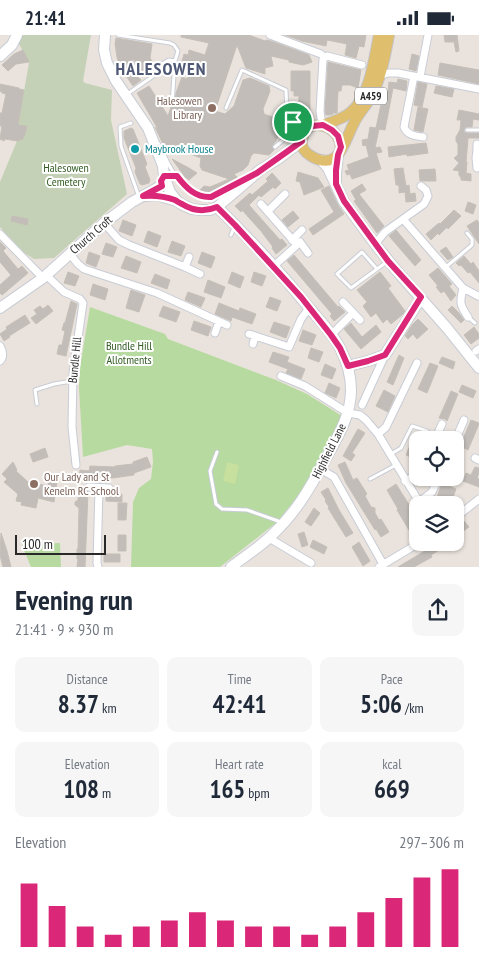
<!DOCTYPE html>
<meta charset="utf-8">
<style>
body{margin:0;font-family:"PT Sans Narrow",sans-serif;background:#f6f6f7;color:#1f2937;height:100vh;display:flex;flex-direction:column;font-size:19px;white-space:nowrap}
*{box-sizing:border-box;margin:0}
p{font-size:16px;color:#747a83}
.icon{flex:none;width:28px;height:28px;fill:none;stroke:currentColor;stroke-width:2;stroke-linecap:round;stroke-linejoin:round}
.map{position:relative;height:532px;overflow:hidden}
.drawer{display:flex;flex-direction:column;background:#fff;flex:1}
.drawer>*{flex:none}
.fabs{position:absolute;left:409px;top:396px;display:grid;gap:10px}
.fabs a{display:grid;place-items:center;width:55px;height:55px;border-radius:10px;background:#fff;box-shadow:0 1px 4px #0004;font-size:25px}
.scale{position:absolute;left:15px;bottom:12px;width:91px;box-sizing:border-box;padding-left:5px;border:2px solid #292929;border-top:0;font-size:14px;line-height:18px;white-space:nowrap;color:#292929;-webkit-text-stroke:4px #fff;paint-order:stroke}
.pin{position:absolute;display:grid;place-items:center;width:42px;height:42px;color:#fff;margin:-21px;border:2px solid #fff;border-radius:50%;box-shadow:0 1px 5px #0007}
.round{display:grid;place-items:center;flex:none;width:52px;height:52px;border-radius:10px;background:#f6f6f7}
.headline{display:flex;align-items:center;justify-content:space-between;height:85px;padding:0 15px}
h1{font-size:28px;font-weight:800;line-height:38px}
.stats{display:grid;grid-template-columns:repeat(3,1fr);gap:8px;height:85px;padding:5px 15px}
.stats div{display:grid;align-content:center;border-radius:10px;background:#f6f6f7;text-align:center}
.stats b{font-size:25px;font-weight:800}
.stats small{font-size:14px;font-weight:400}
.stats p{font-size:14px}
.chart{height:140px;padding:10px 15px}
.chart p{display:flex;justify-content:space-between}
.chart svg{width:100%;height:90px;margin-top:5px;stroke:#db2777;stroke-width:6}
.status{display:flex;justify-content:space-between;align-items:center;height:35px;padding:0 25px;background:#fff;direction:ltr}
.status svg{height:14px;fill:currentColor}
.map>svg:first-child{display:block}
.green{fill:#b7daa0}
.cemetery{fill:#c5d1b6}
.pitch{fill:#c7e09d}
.building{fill:#c2bdb9;stroke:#c5bfb7}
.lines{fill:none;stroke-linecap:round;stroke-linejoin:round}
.lane-casing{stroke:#c8ccd5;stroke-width:5}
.street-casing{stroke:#c8ccd5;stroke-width:9}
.secondary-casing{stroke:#c8ccd5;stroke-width:12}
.primary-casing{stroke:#c3c3c3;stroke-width:12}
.lane{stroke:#fff;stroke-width:3}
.street{stroke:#fff;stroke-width:7}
.secondary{stroke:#fff;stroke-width:10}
.primary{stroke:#dfbe6d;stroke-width:10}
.route-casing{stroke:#fff;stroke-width:10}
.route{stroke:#db2777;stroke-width:6}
.education-dot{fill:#8d6e63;stroke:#fff;stroke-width:2}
.culture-dot{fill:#0f9aa8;stroke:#fff;stroke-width:2}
.labels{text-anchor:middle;stroke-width:4;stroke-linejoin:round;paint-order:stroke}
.shield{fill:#fff;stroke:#696969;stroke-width:1}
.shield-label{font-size:11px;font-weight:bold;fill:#292929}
.education-label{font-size:12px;fill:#785e54;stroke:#fff;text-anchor:end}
.culture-label{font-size:12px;fill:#0d838f;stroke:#fff;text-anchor:start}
.park-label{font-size:12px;fill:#325d23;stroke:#fff}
.street-label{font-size:12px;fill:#292929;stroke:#fff}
.district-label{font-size:18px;font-weight:bold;letter-spacing:1px;fill:#4f5874;stroke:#fff}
</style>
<div class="status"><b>21:41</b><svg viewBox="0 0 49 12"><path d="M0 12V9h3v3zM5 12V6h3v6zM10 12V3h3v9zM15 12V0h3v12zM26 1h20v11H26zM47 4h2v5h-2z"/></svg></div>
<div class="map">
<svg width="479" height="532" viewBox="0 0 479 532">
<rect width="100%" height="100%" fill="#eae3dd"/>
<path class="green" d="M90 272 165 299 168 304 276 345 307 359 342 381 307 450 277 487 220 532H131L133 467 139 453 151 444 153 427 152 414 127 410 83 422 79 353 80 332Z
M60 508 61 532H31L22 510Z"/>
<path class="cemetery" d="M22 0H91L83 46 85 48 112 55 111 85 127 159 54 223 34 224 20 215 0 192V147L17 106 18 103 23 104 24 103V99H25L27 91 18 90 29 28 18 7Z"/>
<path class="pitch" d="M227 427 239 430 235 449 223 446Z"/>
<path class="building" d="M181 0H249L265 6 266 5 271 6 309 20 312 27 303 30 289 27V25L271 21 273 31 265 33V39L246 33 237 10 215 76 225 79 234 71 243 45 250 43 269 51 270 56 263 74 264 79 278 84 281 90 280 95 276 97V99L278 101 276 106 272 111 274 115 269 120 254 118 251 121 248 130 243 135 234 139 238 143 224 151H221L210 158 199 156 204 151 210 152 229 144 202 135 200 131 201 123 163 109 155 92 158 94 137 58 149 51 168 81 171 72H174L175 70 176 58 182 42 187 44 192 29 182 26 184 19 188 20 189 15 205 20 209 8 181 2Z
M285 0H366L364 12 359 11 356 23 345 20 347 9 327 5 326 11 302 6Z
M444 0H457L459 16 456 17 454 7H445Z
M116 3 152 9 150 23 154 29 142 36 139 34 134 25H132L129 26V29L132 37 141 45 133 51 120 32 117 22 115 9Z
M23 15 29 27 16 29 8 36 2 30 14 19Z
M412 19 419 21 416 36 409 34Z
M328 27 361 35 358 53 350 50H342L341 56H338L337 78H333V79L330 80H326L325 76Z
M440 28 479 35V49L438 40Z
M291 36H310V79H298L299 61H294V56H291Z
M398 44 407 46 406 56 393 53 385 95 379 94 375 113 380 112 382 117 376 118 381 134 352 144 350 139 347 140 345 136 349 135 347 130 369 122 366 110 363 111 362 105 368 104 370 92 376 93 384 55 388 56 389 47 397 48Z
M418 47 427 49 422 72 414 70Z
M0 49 19 53V54L24 55 18 90 27 91 25 99 23 104 17 106 5 104 4 106 0 104 2 91H0V78H2L6 59 2 58V57L0 56Z
M436 51 454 54 452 62 434 58Z
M418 72 428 74 423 97 414 95Z
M459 75 479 79V85L473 84 472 92H466L464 95V97L467 98H479V103H468L466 127H467L466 138 471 139V146L461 145V143L459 140V136L453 135 459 128 454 123 458 120V109L456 106V102L460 95 461 85H457Z
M131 93 133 94 147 129 145 132 150 145 149 148 142 150 140 149 135 137 136 133 124 103V96Z
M426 108 428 118 407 121V119L389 122 388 112Z
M172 124 189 133 197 138 189 145 185 142Z
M403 133 406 151 409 150 410 159 415 158 416 166 406 167 405 157 399 158V150H396L394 134Z
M435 134 436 146H420L419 135Z
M298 137 318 143 324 152 304 160 300 147 296 146Z
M272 138 281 148 275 154 273 152 261 162 259 160 249 170 280 205 282 204 287 210 276 219 272 213 273 212 261 196 242 175 241 177 235 171 250 158 252 160 268 146 266 144Z
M362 149 366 155 359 159 384 191 377 198 354 166 356 165 351 156Z
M329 151 338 170 344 179 313 200 309 194 334 177 321 155Z
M468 167 476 170 473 179 465 176Z
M454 175 461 181 448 194 447 192 439 200 438 198 431 205 426 199 439 188 440 189Z
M293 176 299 183 288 192 282 185Z
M12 181 28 184 27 190 11 186Z
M123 185 136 190 132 201 119 196Z
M477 185 479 188V209L467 191Z
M396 195 421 225 415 231 389 201Z
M148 196 161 201 157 212 144 207Z
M172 206 185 211 181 221 168 217Z
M0 207 6 213 3 216 18 234 22 231 28 238 2 260 0 258V250L11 240 0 227Z
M106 208 117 212 113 222 102 219Z
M446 212 453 222 448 225 440 216Z
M89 217 100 221 96 232 86 228Z
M202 217 215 222 211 233 198 228Z
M294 220 338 272 339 271 345 277 334 286 330 281 332 279 287 226Z
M126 221 141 227 137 238 121 233Z
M464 221 471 229 473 227 479 236V248L470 237 468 238 461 230 459 231 456 228Z
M438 233 452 249 449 251 456 260 451 266 444 256 441 258 436 252 438 251 429 240Z
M68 237 79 241 75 251 64 248Z
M232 237 244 242 240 253 228 248Z
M254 237 266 241 262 251 251 247Z
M380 237 391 251 388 253 405 276 403 279 391 289 387 284 383 288 376 278 371 282 363 271 367 267 357 255Z
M155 239 170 245 167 254 151 248Z
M208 245 225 252 221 263 204 257Z
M93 249 108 254 105 265 90 260Z
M131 255 145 260 139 277 126 273Z
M188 257 205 263 201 272 185 265Z
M270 262 281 266 277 276 266 272Z
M71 266 77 269 66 321 57 319 59 310H62L65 296 62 295 64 288H65Z
M219 268 239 276 240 273 256 279 252 289 232 282 231 286 215 279Z
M48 270 53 276 36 289 31 283 37 279 34 275 40 271 43 274Z
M163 271 180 277 176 287 159 281Z
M452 271 458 277 464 285 461 288 448 275Z
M25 280 30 288 9 301 10 302 4 306 0 299 7 294 6 292Z
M418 284 428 294 417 304 413 299 408 304 405 301 412 290Z
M194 286 211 292 208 301 191 295Z
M274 287 290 292 286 303 270 297Z
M351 288 362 302 376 290 381 297 361 314 344 294Z
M474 292 479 299V303L471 309 464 300Z
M303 295 316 300 312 310 299 306Z
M311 313 323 317 319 327 308 323Z
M273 317 289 322 287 327 305 334 301 344 286 338 288 334 269 327Z
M399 320 404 323 393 350 387 347Z
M442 322 455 327 453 334 439 328Z
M430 328 438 331 427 358 418 354Z
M325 329 336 334 332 344 321 340Z
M329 348 340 353 336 363 325 358Z
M462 350 476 356 473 363 459 357Z
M384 355 395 361 388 377 376 371Z
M451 356 458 359 447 386 445 384 439 383Z
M471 385 479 388V389L468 415 460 411Z
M358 394 365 398 352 418 355 420 351 426 343 421Z
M413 403 418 406V425L406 420Z
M45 413 48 422 33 427 30 419Z
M147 422 151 432 134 438V440L113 443 88 441V444L79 443 80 435 89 436 90 431 115 432V431L133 429V427Z
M13 427 17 435 16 436 28 447 48 451 49 446 57 447 54 467 38 463 36 473 21 470 22 467 16 466 18 459 4 447 7 444 2 439Z
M345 427 353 445 357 443 367 459 365 461 371 472 375 473V478L379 485 381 484 389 497 381 502 376 494 375 495 346 448 338 430Z
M475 432 479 433V438L477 443 479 444V452L463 446 466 438 471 440Z
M442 448 456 454 450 470 436 465Z
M396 449 418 484V497L412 500 397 475 398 474 387 455Z
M328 453 339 475 353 498 346 502 328 473 329 472 325 466 326 465 321 457Z
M79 455H85L88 457 85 532H77L78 524H77V514H78L79 473 75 470V467L78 465Z
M113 457H119V459H122V467L106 466V459H109Z
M118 468H127L126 485H118Z
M314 473 320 478 311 491 305 487Z
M464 486 469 492 455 502V492Z
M304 497 308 510 302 512 298 499Z
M1 498 7 516 11 532H3L0 520Z
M118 500H126V516H118Z
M313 505 327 512 324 519 310 512Z
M359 507 370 526 363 531 352 512Z
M436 508H448L443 511 444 512 431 520 432 522 414 532H398L430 513 429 512Z
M104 519H120V527H104Z"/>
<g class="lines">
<defs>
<path id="lane" d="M118 0 170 8 174 10 178 16 175 26 126 60
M132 28C135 34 137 41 144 39L167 26 169 25 175 26 172 69
M226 73 242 35 286 55 287 79 298 93 300 99
M291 85 309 90
M131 88 120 92 121 111 139 162
M467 95H479
M279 98H283L294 86
M158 108C163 115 165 123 169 130 177 145 193 163 211 162L240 146
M275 112 282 106 296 91
M231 200 234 193
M446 232 472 210V204L467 198
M377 234 362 217 337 239 351 253 388 226
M468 282 475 288
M37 369 35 355 54 349 72 346
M217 417 210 436 216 469 222 474 247 475 281 487
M391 419 401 413 412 391 427 396
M370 444 396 430"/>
<path id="street" d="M270 0 321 19
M379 41 388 38H398L479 54
M414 41 404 92C407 100 415 101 423 102
M420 42 428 0
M322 90 320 76 323 24 327 21 362 30
M477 109V115L476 123 477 133
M261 169 297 210 274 231
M268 176 285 159
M403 184 424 169 428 161 426 155 421 151
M104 188 119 205 129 210 185 232 200 239
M0 199 43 243
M292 205 302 195
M375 209 385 197 403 184 463 253 478 261
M297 210 300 207 308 218
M70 219 78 229 84 234 157 258 227 290
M185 232 189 222
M46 240 64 257 80 264 83 268 73 338 72 392 76 430
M463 253C460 267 459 269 468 282
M343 267 360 285
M215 298 219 286
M249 299 289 312 301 284 309 273
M331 300 353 278
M253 309 255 301
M0 311C3 316 4 322 0 326
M476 316 479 314
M281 341 305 351 348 378 360 380 366 385 378 399 421 470
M362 370 385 320
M378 399 386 392 417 328
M435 405 442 389
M455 406 464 385
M475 423 479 425
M320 434 334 442 383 529
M405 446 418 439
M89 452 109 453
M419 467 432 457 439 442
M455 483 479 464
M269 503 311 528
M98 532 97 528 99 453
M379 532 419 508"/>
<path id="secondary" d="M105 0 104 15 107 28 116 46 148 93 163 131 164 141 170 157 177 166 181 169 192 174 201 175H210L217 172 236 156 260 135 278 124 302 106
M0 21 12 10 17 0
M321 125 328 133 344 167 375 209 396 235 447 293 479 333
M336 148V139L338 120
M146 161 156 160 177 166
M217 172C250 204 282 239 311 275 322 288 334 300 341 315 347 327 351 341 351 355 351 381 337 403 325 425 309 455 295 479 270 502 258 513 244 522 231 532
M0 273 43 243 104 188 132 167 166 148
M348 331 368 326 385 320 421 263"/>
<path id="primary" d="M323 90C332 87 343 84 351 77 370 61 374 24 379 0
M340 117C346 91 304 78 302 106 301 113 306 118 311 121 340 138 344 106 354 88 358 79 366 71 371 62 381 44 385 21 389 0"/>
</defs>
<use href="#lane" class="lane-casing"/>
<use href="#street" class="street-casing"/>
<use href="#secondary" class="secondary-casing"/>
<use href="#primary" class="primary-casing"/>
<use href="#lane" class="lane"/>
<use href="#street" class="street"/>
<use href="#secondary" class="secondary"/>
<use href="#primary" class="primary"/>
</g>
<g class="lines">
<defs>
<path id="route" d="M295 86 312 91 323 90 332 95 338 101 341 112 338 120 336 135V149L344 166 388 226 421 262 385 320 368 326 348 331 340 313 331 300 301 262 235 190 217 172C205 177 193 176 182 169 176 166 180 168 175 165 164 161 154 160 143 161L162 151 161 146 164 141H177C186 153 196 163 211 162L257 138 302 106 299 95 293 87Z"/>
</defs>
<use href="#route" class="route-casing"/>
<use href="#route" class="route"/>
</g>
<g class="education-dot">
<circle cx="212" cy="73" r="5"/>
<circle cx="34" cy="449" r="5"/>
</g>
<circle class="culture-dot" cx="135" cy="114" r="5"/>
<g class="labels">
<rect class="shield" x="355" y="52.5" width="32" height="17" rx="4"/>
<g class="shield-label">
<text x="371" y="65">A459</text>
</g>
<g class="education-label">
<text x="202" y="70">Halesowen<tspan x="202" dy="14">Library</tspan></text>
<text x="44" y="446" text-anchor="start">Our Lady and St<tspan x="44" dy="14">Kenelm RC School</tspan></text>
</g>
<g class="culture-label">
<text x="145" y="118">Maybrook House</text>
</g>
<g class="park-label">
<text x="66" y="137">Halesowen<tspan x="66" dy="14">Cemetery</tspan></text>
<text x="129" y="315">Bundle Hill<tspan x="129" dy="14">Allotments</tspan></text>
</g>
<g class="street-label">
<text transform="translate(91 200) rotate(-41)" y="4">Church Croft</text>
<text transform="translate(75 325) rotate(-84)" y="4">Bundle Hill</text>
<text transform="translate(329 416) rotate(-63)" y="4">Highfield Lane</text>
</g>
<g class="district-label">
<text x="161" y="40">HALESOWEN</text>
</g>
</g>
</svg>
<div class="fabs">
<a><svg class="icon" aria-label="locate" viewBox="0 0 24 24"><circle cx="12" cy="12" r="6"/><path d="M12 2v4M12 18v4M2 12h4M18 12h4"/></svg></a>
<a><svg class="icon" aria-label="layers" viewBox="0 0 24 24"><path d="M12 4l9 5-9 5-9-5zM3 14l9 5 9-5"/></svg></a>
</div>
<div class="scale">100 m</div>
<div class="pin" style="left:293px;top:87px;background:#1e9e55"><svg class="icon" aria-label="arrive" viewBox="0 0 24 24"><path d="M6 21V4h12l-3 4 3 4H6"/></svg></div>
</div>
<section class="drawer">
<div class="headline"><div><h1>Evening run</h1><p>21:41 · 9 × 930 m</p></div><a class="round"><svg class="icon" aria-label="share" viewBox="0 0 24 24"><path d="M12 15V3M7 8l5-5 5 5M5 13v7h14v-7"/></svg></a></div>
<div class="stats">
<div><p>Distance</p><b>8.37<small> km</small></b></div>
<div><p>Time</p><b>42:41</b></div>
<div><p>Pace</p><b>5:06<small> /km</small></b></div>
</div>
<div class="stats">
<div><p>Elevation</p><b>108<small> m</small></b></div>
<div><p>Heart rate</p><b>165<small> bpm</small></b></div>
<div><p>kcal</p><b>669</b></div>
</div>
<div class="chart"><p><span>Elevation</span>297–306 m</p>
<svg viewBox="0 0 160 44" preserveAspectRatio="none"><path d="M5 44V13M15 44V24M25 44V34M35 44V38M45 44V34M55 44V31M65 44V27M75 44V31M85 44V34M95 44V34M105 44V38M115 44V34M125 44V27M135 44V20M145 44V10M155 44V6"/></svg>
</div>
</section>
